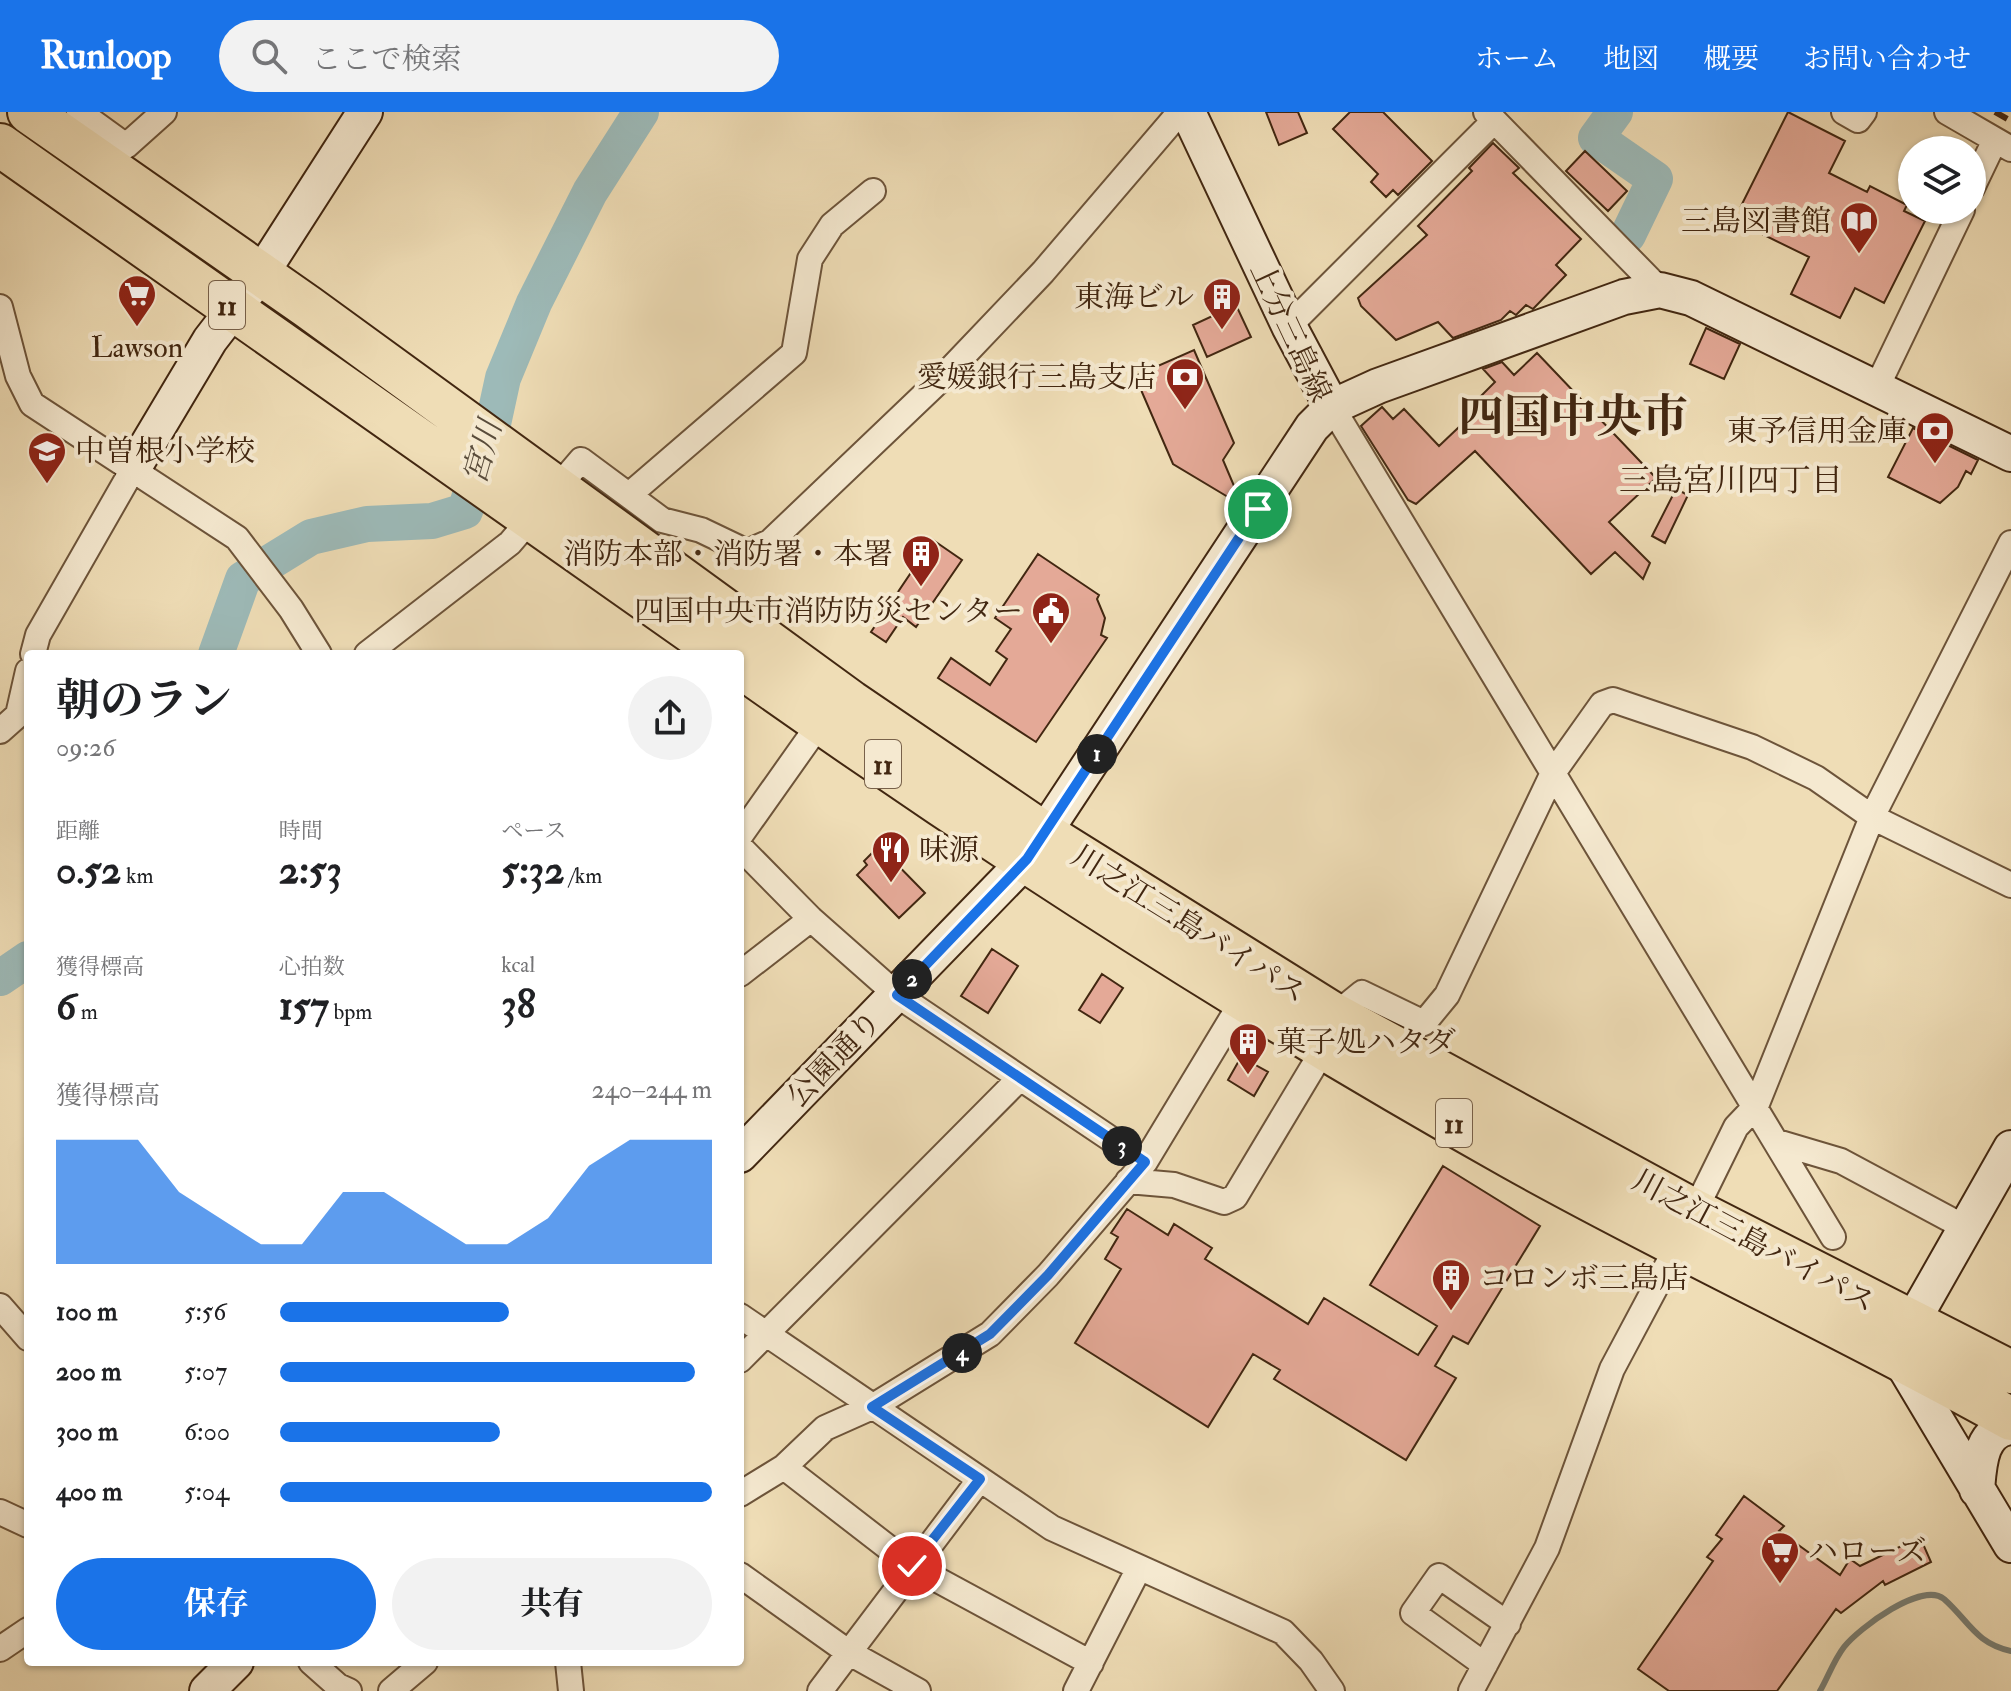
<!DOCTYPE html>
<html lang="ja">
<meta charset="utf-8">
<style>
body{margin:0;font-family:"IM FELL Double Pica","Noto Serif JP",serif;background:#f2f2f2;color:#202124;height:100vh;display:flex;flex-direction:column;font-size:30px;white-space:nowrap}
*{box-sizing:border-box;margin:0}
p{font-size:26px;color:#757577}
.icon{flex:none;width:44px;height:44px;fill:none;stroke:currentColor;stroke-width:2;stroke-linecap:round;stroke-linejoin:round}
.map{position:relative;flex:1;overflow:hidden}
.drawer{position:absolute;left:24px;top:538px;width:720px;height:1016px;display:flex;flex-direction:column;background:#fff;border-radius:8px;box-shadow:0 2px 6px #0004}
.drawer>*{flex:none}
.fabs{position:absolute;left:1898px;top:24px;display:grid;gap:16px}
.fabs a{display:grid;place-items:center;width:88px;height:88px;border-radius:50%;background:#fff;box-shadow:0 2px 6px #0004;font-size:40px}
.pin{position:absolute;display:grid;place-items:center;width:68px;height:68px;color:#fff;margin:-34px;border:4px solid #fff;border-radius:50%;box-shadow:0 2px 8px #0007}
.km{position:absolute;width:40px;height:40px;margin:-20px;border-radius:50%;background:#222;color:#fff;font-size:22px;line-height:40px;text-align:center}
.round{display:grid;place-items:center;flex:none;width:84px;height:84px;border-radius:42px;background:#f2f2f2}
.overview{display:flex;align-items:center;justify-content:space-between;height:136px;padding:0 32px}
h1{font-size:44px;font-weight:700;line-height:60px}
.metrics{display:grid;grid-template-columns:repeat(3,1fr);gap:12px;height:136px;padding:8px 32px}
.metrics div{display:grid;align-content:center}
.metrics b{font-size:40px;font-weight:700}
.metrics small{font-size:22px;font-weight:400}
.metrics p{font-size:22px}
.chart{height:224px;padding:16px 32px}
.chart p{display:flex;justify-content:space-between}
.chart svg{width:100%;height:144px;margin-top:8px;fill:#1a73e8;opacity:.7}
.action{display:flex;gap:16px;margin-top:auto;padding:16px 32px}
.action a{flex:1;height:92px;border-radius:48px;background:#1a73e8;color:#fff;font-size:32px;font-weight:700;line-height:92px;text-align:center}
.action a+a{background:#f2f2f2;color:#202124}
ul{padding:0 32px;list-style:none;font-size:26px}
li{display:grid;grid-template-columns:128px 96px 1fr;align-items:center;height:60px}
li i{height:20px;border-radius:10px;background:#1a73e8}
header{display:flex;align-items:center;gap:48px;box-sizing:border-box;height:112px;padding:0 40px;background:#1a73e8;color:#fff}
header strong{font-size:38px}
nav{display:flex;gap:44px;margin-inline-start:auto;font-size:28px}
.search{width:560px;height:72px;background:#f2f2f2;display:flex;align-items:center;gap:20px;box-sizing:border-box;padding:0 28px;border-radius:44px;color:#757577;font-size:30px}
.map>svg:first-child{display:block}
.lines{fill:none;stroke-linecap:round;stroke-linejoin:round}
.stream{stroke:#797f75;stroke-width:6}
.river{stroke:#9dbab8;stroke-width:36}
.building{fill:#e4a997;stroke:#422711;stroke-width:2}
.street-casing{stroke:#6d543a;stroke-width:28}
.secondary-casing{stroke:#422711;stroke-width:38}
.highway-casing{stroke:#422711;stroke-width:46}
.street{stroke:#f5e9d0;stroke-width:24}
.secondary{stroke:#f5e9d0;stroke-width:34}
.highway{stroke:#efddb6;stroke-width:42}
.rail{stroke:#422711;stroke-width:6;stroke-dasharray:14 14;stroke-linecap:butt}
.route-casing{stroke:#fff;stroke-width:16}
.route{stroke:#1a73e8;stroke-width:10}
.labels{text-anchor:middle;stroke-width:8;stroke-linejoin:round;paint-order:stroke}
.shield{fill:#f5e9d0;stroke:#78614a;stroke-width:2}
.shield-label{font-size:28px;font-weight:bold;fill:#422711}
.poi-label{font-size:30px;fill:#422711;stroke:#f5e9d0;text-anchor:end}
.street-label{font-size:30px;fill:#422711;stroke:#f5e9d0}
.water-label{font-size:32px;font-style:italic;fill:#594c3b;stroke:#f5e9d0}
.neighbourhood-label{font-size:32px;fill:#422711;stroke:#f5e9d0}
.town-label{font-size:46px;font-weight:bold;fill:#422711;stroke:#f5e9d0}
</style>
<header>
<strong>Runloop</strong>
<div class="search"><svg class="icon" aria-label="search" viewBox="0 0 24 24"><circle cx="10" cy="10" r="6"/><path d="M15 15l6 6"/></svg>ここで検索</div>
<nav><a>ホーム</a><a>地図</a><a>概要</a><a>お問い合わせ</a></nav>
</header>
<div class="map">
<svg width="2011" height="1579" viewBox="0 0 2011 1579">
<rect width="100%" height="100%" fill="#efddb6"/>
<filter id="stains"><feTurbulence type="fractalNoise" baseFrequency=".0025" numOctaves="4"/><feColorMatrix values="0 0 0 0 .2 0 0 0 0 .09 0 0 0 0 .02 0 0 0 .5 -.17"/></filter>
<radialGradient id="worn" r=".72"><stop offset=".6" stop-color="#630" stop-opacity="0"/><stop offset="1" stop-color="#630" stop-opacity=".3"/></radialGradient>
<g class="lines">
<path class="stream" d="M1820 1579C1828 1565 1834 1548 1844 1535 1859 1516 1922 1469 1944 1487 1969 1509 1975 1531 2011 1539"/>
<path class="river" d="M1615 0 1596 26 1655 67 1628 123
M216 542 243 467 311 425 367 412 432 409 465 399 493 312 503 266 534 191 590 80 641 0
M0 866 28 847"/>
</g>
<path class="building" d="M1266 0H1298L1307 21 1279 33Z
M1350 0H1383L1432 49 1398 83 1393 78 1386 85 1371 70 1378 62 1333 17Z
M1788 0 1845 29 1829 61 1867 80 1870 74 1907 93 1904 99 1925 109 1884 191 1855 176 1840 206 1791 182 1809 145 1760 121 1767 107 1741 94Z
M1493 31 1519 56 1513 61 1581 127 1556 153 1566 163 1533 197 1526 193 1516 203 1510 199 1501 208 1453 226 1438 210 1396 228 1361 194 1358 186 1427 123 1418 114 1472 59 1469 56Z
M1585 39 1627 79 1608 99 1566 59Z
M1236 193 1251 225 1207 245 1193 213Z
M1706 216 1740 232 1724 267 1690 252Z
M1194 238 1234 331 1223 348 1240 388 1238 391 1173 352 1135 264Z
M1537 241 1656 366 1609 410 1650 451 1643 467 1615 440 1591 462 1475 339 1416 392 1408 388 1361 314 1382 295 1393 307 1404 297 1439 334 1479 296 1474 291 1495 270 1483 257 1502 250 1514 263Z
M1913 316 1978 348 1971 362 1966 359 1958 375 1940 391 1888 365Z
M1676 377 1688 383 1665 431 1652 424Z
M933 428 962 448 916 515 903 505 886 530 871 520Z
M1038 442 1099 483 1097 487 1105 506 1101 523 1107 526 1036 630 938 566 951 546 990 573 1007 547 996 539 1011 517 995 506Z
M879 734 925 781 899 806 857 763 867 753 864 749Z
M992 837 1018 854 988 901 961 884Z
M1102 862 1123 876 1100 911 1079 898Z
M1241 945 1268 960 1254 984 1228 968Z
M1443 1054 1540 1114 1468 1232 1453 1224 1435 1254 1456 1266 1406 1348 1274 1267 1280 1258 1253 1242 1208 1315 1075 1231 1121 1157 1105 1147 1118 1125 1111 1121 1127 1097 1168 1123 1174 1112 1212 1136 1205 1147 1308 1212 1324 1186 1418 1243 1437 1214 1370 1173Z
M1744 1384 1784 1414 1779 1419 1840 1463 1850 1447 1860 1454 1920 1425 1931 1450 1885 1473 1883 1469 1841 1501 1836 1497 1777 1579H1669L1638 1557 1713 1449 1707 1445 1722 1427 1716 1423Z"/>
<g class="lines">
<defs>
<path id="street" d="M79 0 126 34 164 0
M1486 0 1660 178
M1844 0 1858 8 1864 0
M1947 0 2011 37
M1972 76 1995 28
M0 195 18 264 32 292 237 426 291 497 319 542
M1289 214 1494 9
M1876 277 1962 98
M1332 295 1833 1125
M629 383 794 241 810 147 832 113 873 79
M33 542 38 523 133 357
M367 542 510 431 581 348 662 408 701 418 747 440 770 430 943 265 1043 160 1180 0
M0 619 18 603 28 559
M740 724 820 611
M740 735 811 807 897 883 1145 1050
M740 862 811 807
M1335 903 1362 881 1424 911 1447 883 1553 661 1602 592 1613 588 1752 635 1816 666 1872 705 2011 773
M1777 1030 1841 1049 1966 1116
M1128 1069 1174 1073 1224 1090 1235 1085 1325 935
M0 1194 28 1226
M740 1204 1052 1416 1283 1520 1311 1549 1332 1579
M740 1248 1019 967
M784 1355 912 1454 1091 1551
M740 1382 784 1355 825 1316 872 1295 990 1222 1048 1163 1145 1050 1243 888
M0 1400 28 1413
M740 1463 848 1540 918 1579
M0 1537 28 1518
M311 1550 338 1574 349 1579
M568 1550 571 1579
M1485 1553 1413 1501 1439 1464 1508 1512
M391 1579 425 1550
M820 1579 980 1367
M1076 1579 1139 1456
M1471 1579 1547 1436 1612 1257 1677 1135 1736 1015 1756 994 1872 705 2011 431"/>
<path id="secondary" d="M1188 0 1289 214 1332 295
M133 357 210 228 261 162 365 0
M2011 1036 1911 1212 1898 1244 2011 1433
M740 1043 1027 747 1312 315 1332 295 1378 274 1624 185 1660 178 1691 186 2011 342
M1977 1378C1979 1354 1980 1318 2011 1315
M207 1579 236 1550"/>
<path id="highway" d="M29 0 308 195 851 590 1045 722 1335 903 1693 1098 2011 1260
M0 33 723 542
M740 554C988 730 1246 896 1511 1045 1675 1137 1847 1215 2011 1307"/>
</defs>
<use href="#street" class="street-casing"/>
<use href="#secondary" class="secondary-casing"/>
<use href="#highway" class="highway-casing"/>
<use href="#street" class="street"/>
<use href="#secondary" class="secondary"/>
<use href="#highway" class="highway"/>
<path class="rail" d="M1995 0 2011 9"/>
</g>
<g class="lines">
<defs>
<path id="route" d="M912 1454 980 1367 872 1295 990 1222 1048 1163 1145 1050 897 883 1027 747 1258 397"/>
</defs>
<use href="#route" class="route-casing"/>
<use href="#route" class="route"/>
</g>
<defs>
<symbol id="library-pin" viewBox="-11 -11 22 30"><path d="M0 17L-7.5 6A9.5 9.5 0 1 1 7.5 6Z" fill="#8f2418" stroke="#f5e9d0"/><path d="M-6-4Q-3-5.5-.7-3.5V5Q-3 3-6 4ZM6-4Q3-5.5 .7-3.5V5Q3 3 6 4Z" fill="#fff"/></symbol>
<symbol id="supermarket-pin" viewBox="-11 -11 22 30"><path d="M0 17L-7.5 6A9.5 9.5 0 1 1 7.5 6Z" fill="#8f2418" stroke="#f5e9d0"/><path d="M-6-5.5h2.5l.6 2H6L4.5 2H-2.5L-4.4-4H-6ZM-1.5 3.2a1.3 1.3 0 1 0 .1 0ZM3 3.2a1.3 1.3 0 1 0 .1 0Z" fill="#fff"/></symbol>
<symbol id="building-pin" viewBox="-11 -11 22 30"><path d="M0 17L-7.5 6A9.5 9.5 0 1 1 7.5 6Z" fill="#8f2418" stroke="#f5e9d0"/><path d="M-4-6H4V6H1V3H-1V6H-4ZM-2.5-4.3h1.7v1.8h-1.7ZM.8-4.3h1.7v1.8H.8ZM-2.5-1h1.7V.8h-1.7ZM.8-1h1.7V.8H.8Z" fill="#fff"/></symbol>
<symbol id="bank-pin" viewBox="-11 -11 22 30"><path d="M0 17L-7.5 6A9.5 9.5 0 1 1 7.5 6Z" fill="#8f2418" stroke="#f5e9d0"/><path d="M-6-4H6V4H-6ZM0-2.3a2.3 2.3 0 1 0 0 4.6a2.3 2.3 0 1 0 0-4.6Z" fill="#fff"/></symbol>
<symbol id="school-pin" viewBox="-11 -11 22 30"><path d="M0 17L-7.5 6A9.5 9.5 0 1 1 7.5 6Z" fill="#8f2418" stroke="#f5e9d0"/><path d="M0-5L7-2L0 1L-7-2ZM-4 1L0 2.5L4 1V4Q0 6-4 4Z" fill="#fff"/></symbol>
<symbol id="civic-pin" viewBox="-11 -11 22 30"><path d="M0 17L-7.5 6A9.5 9.5 0 1 1 7.5 6Z" fill="#8f2418" stroke="#f5e9d0"/><path d="M-.6-6.5H3V-4.5H.6V-3L4-1V1h2V6H-6V1h2V-1L-.6-3ZM-1.2 2.5V6h2.4V2.5Z" fill="#fff"/></symbol>
<symbol id="restaurant-pin" viewBox="-11 -11 22 30"><path d="M0 17L-7.5 6A9.5 9.5 0 1 1 7.5 6Z" fill="#8f2418" stroke="#f5e9d0"/><path d="M-5-6h1v4h1v-4h1v4h1v-4h1v5L-1.5 .5V6h-2V.5L-5-1ZM5-6V6H3V1.5H1.5Q1.5-4 5-6Z" fill="#fff"/></symbol>
</defs>
<g fill-rule="evenodd">
<use href="#library-pin" x="1837" y="87" width="44" height="60"/>
<use href="#supermarket-pin" x="115" y="160" width="44" height="60"/>
<use href="#building-pin" x="1200" y="163" width="44" height="60"/>
<use href="#bank-pin" x="1163" y="243" width="44" height="60"/>
<use href="#bank-pin" x="1913" y="297" width="44" height="60"/>
<use href="#school-pin" x="25" y="317" width="44" height="60"/>
<use href="#building-pin" x="899" y="420" width="44" height="60"/>
<use href="#civic-pin" x="1029" y="477" width="44" height="60"/>
<use href="#restaurant-pin" x="869" y="716" width="44" height="60"/>
<use href="#building-pin" x="1226" y="908" width="44" height="60"/>
<use href="#building-pin" x="1429" y="1144" width="44" height="60"/>
<use href="#supermarket-pin" x="1758" y="1417" width="44" height="60"/>
</g>
<g class="labels">
<g class="shield">
<rect x="209" y="169" width="36" height="48" rx="6"/>
<rect x="865" y="628" width="36" height="48" rx="6"/>
<rect x="1436" y="987" width="36" height="48" rx="6"/>
</g>
<g class="shield-label">
<text x="227" y="203">11</text>
<text x="883" y="662">11</text>
<text x="1454" y="1021">11</text>
</g>
<g class="poi-label">
<text x="1831" y="119">三島図書館</text>
<text x="1194" y="195">東海ビル</text>
<text x="137" y="245" text-anchor="middle">Lawson</text>
<text x="1157" y="275">愛媛銀行三島支店</text>
<text x="1907" y="329">東予信用金庫</text>
<text x="75" y="349" text-anchor="start">中曽根小学校</text>
<text x="893" y="452">消防本部・消防署・本署</text>
<text x="1023" y="509">四国中央市消防防災センター</text>
<text x="919" y="748" text-anchor="start">味源</text>
<text x="1276" y="940" text-anchor="start">菓子処ハタダ</text>
<text x="1479" y="1176" text-anchor="start">コロンボ三島店</text>
<text x="1808" y="1449" text-anchor="start">ハローズ</text>
</g>
<g class="street-label">
<text transform="translate(1291 220) rotate(65)" y="10">上分三島線</text>
<text transform="translate(1189 812) rotate(32)" y="10">川之江三島バイパス</text>
<text transform="translate(834 947) rotate(-46)" y="10">公園通り</text>
<text transform="translate(1754 1129) rotate(28)" y="10">川之江三島バイパス</text>
</g>
<g class="water-label">
<text transform="translate(482 340) rotate(-74)" y="11">宮川</text>
</g>
<g class="neighbourhood-label">
<text x="1731" y="379">三島宮川四丁目</text>
</g>
<g class="town-label">
<text x="1573" y="320">四国中央市</text>
</g>
</g>
<rect width="100%" height="100%" filter="url(#stains)"/>
<rect width="100%" height="100%" fill="url(#worn)"/>
</svg>
<div class="fabs">
<a><svg class="icon" aria-label="layers" viewBox="0 0 24 24"><path d="M12 4l9 5-9 5-9-5zM3 14l9 5 9-5"/></svg></a>
</div>
<div class="pin" style="left:1258px;top:397px;background:#1e9e55"><svg class="icon" aria-label="arrive" viewBox="0 0 24 24"><path d="M6 21V4h12l-3 4 3 4H6"/></svg></div>
<div class="pin" style="left:912px;top:1454px;background:#d93025"><svg class="icon" aria-label="check" viewBox="0 0 24 24"><path d="M5 12l5 5 9-10"/></svg></div>
<b class="km" style="left:1097px;top:642px">1</b>
<b class="km" style="left:912px;top:867px">2</b>
<b class="km" style="left:1122px;top:1034px">3</b>
<b class="km" style="left:962px;top:1241px">4</b>
<section class="drawer">
<div class="overview"><div><h1>朝のラン</h1><p>09:26</p></div><a class="round"><svg class="icon" aria-label="share" viewBox="0 0 24 24"><path d="M12 15V3M7 8l5-5 5 5M5 13v7h14v-7"/></svg></a></div>
<div class="metrics">
<div><p>距離</p><b>0.52<small> km</small></b></div>
<div><p>時間</p><b>2:53</b></div>
<div><p>ペース</p><b>5:32<small> /km</small></b></div>
</div>
<div class="metrics">
<div><p>獲得標高</p><b>6<small> m</small></b></div>
<div><p>心拍数</p><b>157<small> bpm</small></b></div>
<div><p>kcal</p><b>38</b></div>
</div>
<div class="chart"><p><span>獲得標高</span>240–244 m</p>
<svg viewBox="0 0 160 44" preserveAspectRatio="none"><path d="M0 44V6L10 6L20 6L30 22L40 30L50 38L60 38L70 22L80 22L90 30L100 38L110 38L120 30L130 14L140 6L150 6L160 6V44z"/></svg>
</div>
<ul>
<li><b>100 m</b>5:56<i style="width:53%"></i></li>
<li><b>200 m</b>5:07<i style="width:96%"></i></li>
<li><b>300 m</b>6:00<i style="width:51%"></i></li>
<li><b>400 m</b>5:04<i style="width:100%"></i></li>
</ul>
<div class="action"><a>保存</a><a>共有</a></div>
</section>
</div>
